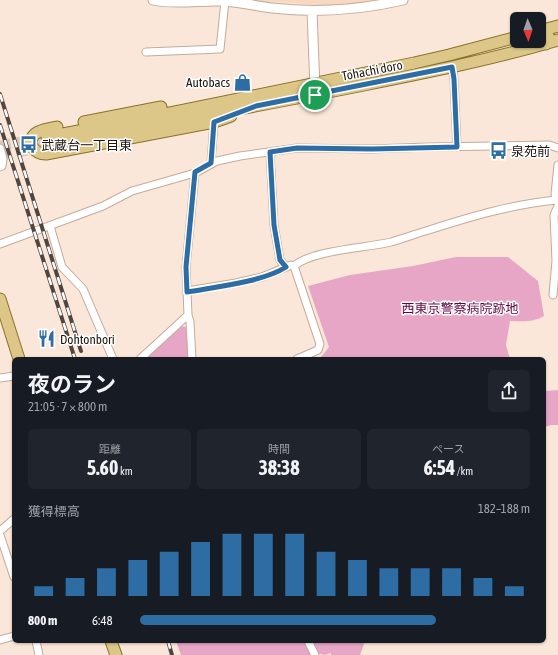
<!DOCTYPE html>
<html lang="ja">
<meta charset="utf-8">
<style>
body{margin:0;font-family:"Asap Condensed","Noto Sans JP",sans-serif;background:#20242c;color:#f1f3f6;height:100vh;display:flex;flex-direction:column;font-size:15px;white-space:nowrap}
*{box-sizing:border-box;margin:0}
p{font-size:13px;color:#9ea1a6}
.icon{flex:none;width:22px;height:22px;fill:none;stroke:currentColor;stroke-width:2;stroke-linecap:round;stroke-linejoin:round}
.map{position:relative;flex:1;overflow:hidden}
.drawer{position:absolute;left:12px;top:357px;width:534px;height:286px;display:flex;flex-direction:column;background:#171b24;border-radius:6px;box-shadow:0 1px 3px #0004}
.drawer>*{flex:none}
.needle{width:26px;rotate:178deg}
.buttons{position:absolute;left:510px;top:12px;display:grid;gap:8px}
.buttons a{display:grid;place-items:center;width:36px;height:36px;border-radius:6px;background:#171b24;box-shadow:0 1px 3px #0004;font-size:20px}
.pin{position:absolute;display:grid;place-items:center;width:34px;height:34px;color:#fff;margin:-17px;border:2px solid #fff;border-radius:50%;box-shadow:0 1px 4px #0007}
.round{display:grid;place-items:center;flex:none;width:42px;height:42px;border-radius:6px;background:#20242c}
.head{display:flex;align-items:center;justify-content:space-between;height:68px;padding:0 16px}
h1{font-size:22px;font-weight:700;line-height:30px}
.metrics{display:grid;grid-template-columns:repeat(3,1fr);gap:6px;height:68px;padding:4px 16px}
.metrics div{display:grid;align-content:center;border-radius:6px;background:#20242c;text-align:center}
.metrics b{font-size:20px;font-weight:700}
.metrics small{font-size:11px;font-weight:400}
.metrics p{font-size:11px}
.chart{height:112px;padding:8px 16px}
.chart p{display:flex;justify-content:space-between}
.chart svg{width:100%;height:72px;margin-top:4px;stroke:#2e6da4;stroke-width:6}
ul{padding:0 16px;list-style:none;font-size:13px}
li{display:grid;grid-template-columns:64px 48px 1fr;align-items:center;height:30px}
li i{height:10px;border-radius:5px;background:#2e6da4}
.map>svg:first-child{display:block}
.built{fill:#f9d8c2}
.green{fill:#e8a6c6}
.lines{fill:none;stroke-linecap:round;stroke-linejoin:round}
.primary-tunnel{stroke:#dac8bb;stroke-width:11;stroke-dasharray:11 5.5;stroke-linecap:butt}
.minor-casing{stroke:#c4ab9a;stroke-width:9}
.tertiary-casing{stroke:#c4ab9a;stroke-width:11}
.primary-casing{stroke:#8b712a;stroke-width:13}
.minor{stroke:#fff;stroke-width:7}
.tertiary{stroke:#fff;stroke-width:9}
.primary{stroke:#dcc788;stroke-width:11}
.rail-casing{stroke:#51453e;stroke-width:4}
.rail{stroke:#fff;stroke-width:2.5;stroke-dasharray:8;stroke-linecap:butt}
.route-casing{stroke:#fff;stroke-width:8}
.route{stroke:#2e6da4;stroke-width:5}
.labels{text-anchor:middle;stroke-width:3;stroke-linejoin:round;paint-order:stroke}
.street-label{font-size:13px;fill:#1e150f;stroke:#fff}
.poi-label{font-size:13px;fill:#1e150f;stroke:#fff;text-anchor:start}
.park-label{font-size:13px;fill:#630541;stroke:#fff}
</style>
<div class="map">
<svg width="558" height="655" viewBox="0 0 558 655">
<rect width="100%" height="100%" fill="#fbe7d9"/>
<path class="built" d="M250 0H390L371 4 319 5Z"/>
<path class="green" d="M456 257H508L538 281 544 316C532 323 522 321 510 321L506 345 510 359H322L321 357 329 347 308 286 350 275 413 266Z
M180 326 187 327 188 359H144Z
M558 390V425H552L544 427V391Z
M176 641H304L312 655H181Z
M311 641H365L360 655H331V653L325 655 316 653Z"/>
<g class="lines">
<path class="primary-tunnel" d="M0 146 47 137
M0 155 49 146"/>
<defs>
<path id="minor" d="M146 52 220 49 225 1
M452 67 454 79 457 147
M0 148 3 159 2 166 0 167
M270 152 274 225 280 260 286 267
M211 163 214 122
M558 165 555 194 556 198 558 200
M50 226 62 267 83 289 113 359
M0 244 103 206 132 191 195 173 217 161 240 156 297 148 371 149 428 147 549 145 558 148
M294 266 320 344 318 350 297 359
M187 291 236 283 262 277 291 265 294 266C312 250 367 248 391 242 405 238 418 233 432 229 473 216 514 204 557 200
M553 295 556 261 554 215 558 206
M140 359 188 315
M192 359 190 322 188 315 186 267 195 173
M0 378 14 376
M0 531 14 519
M0 535 14 577
M0 640 14 636
M36 641 39 655
M308 641 315 655"/>
<path id="tertiary" d="M153 0C176 5 200 0 223 1 240 2 256 6 272 8 316 13 360 10 403 0
M312 11 315 89"/>
<path id="primary" d="M539 31 558 26
M539 37 544 35 548 36 550 40 546 44
M84 122 161 107
M57 127C50 129 41 129 35 134 25 143 35 154 46 154L214 122 231 116
M47 137 126 122 414 63 449 55 517 37
M49 146C154 124 259 106 364 85 429 72 494 59 558 40
M0 299 19 359
M111 641 116 655"/>
</defs>
<use href="#minor" class="minor-casing"/>
<use href="#tertiary" class="tertiary-casing"/>
<use href="#primary" class="primary-casing"/>
<use href="#minor" class="minor"/>
<use href="#tertiary" class="tertiary"/>
<use href="#primary" class="primary"/>
<defs>
<path id="rail" d="M0 94 81 351
M0 125 75 359
M168 641 172 655"/>
</defs>
<use href="#rail" class="rail-casing"/>
<use href="#rail" class="rail"/>
</g>
<g class="lines">
<defs>
<path id="route" d="M452 67 454 79 457 147 372 149 297 148 270 152 274 225 280 260 286 267C263 282 215 287 187 292L186 267 195 172 211 163 214 122 256 106Z"/>
</defs>
<use href="#route" class="route-casing"/>
<use href="#route" class="route"/>
</g>
<defs>
<symbol id="shop-bare" viewBox="-9 -9 18 18"><path d="M-5-2.5h2.3a2.7 3.5 0 0 1 5.4 0H5L5.5 6h-11ZM-1.5-2.5h3a1.5 2.3 0 0 0-3 0Z" fill="#2e6da4" stroke="#fff" stroke-width="2.5" paint-order="stroke"/></symbol>
<symbol id="bus-bare" viewBox="-9 -9 18 18"><path d="M-5-6H5V4H4V6H2V4H-2V6H-4V4H-5ZM-3.5-4V0h7V-4ZM-3.5 1.2v1.5H-2V1.2ZM2 1.2v1.5H3.5V1.2Z" fill="#2e6da4" stroke="#fff" stroke-width="2.5" paint-order="stroke"/></symbol>
<symbol id="restaurant-bare" viewBox="-9 -9 18 18"><path d="M-5-6h1v4h1v-4h1v4h1v-4h1v5L-1.5 .5V6h-2V.5L-5-1ZM5-6V6H3V1.5H1.5Q1.5-4 5-6Z" fill="#2e6da4" stroke="#fff" stroke-width="2.5" paint-order="stroke"/></symbol>
</defs>
<g fill-rule="evenodd">
<use href="#shop-bare" x="230" y="70" width="25" height="25"/>
<use href="#bus-bare" x="16" y="132" width="25" height="25"/>
<use href="#bus-bare" x="486" y="138" width="25" height="25"/>
<use href="#restaurant-bare" x="34" y="326" width="25" height="25"/>
</g>
<g class="labels">
<g class="street-label">
<text transform="translate(372 70) rotate(-11)" y="5">Tohachi doro</text>
</g>
<g class="poi-label">
<text x="230" y="87" text-anchor="end">Autobacs</text>
<text x="41" y="150">武蔵台一丁目東</text>
<text x="511" y="156">泉苑前</text>
<text x="60" y="344">Dohtonbori</text>
</g>
<g class="park-label">
<text x="460" y="313">西東京警察病院跡地</text>
</g>
</g>
</svg>
<div class="buttons">
<a><svg class="needle" viewBox="-14 -14 28 28"><path d="M0-13l5 13h-10z" fill="#e53935"/><path d="M0 13l5-13h-10z" fill="#9ea1a6"/></svg></a>
</div>
<div class="pin" style="left:315px;top:95px;background:#1e9e55"><svg class="icon" aria-label="arrive" viewBox="0 0 24 24"><path d="M6 21V4h12l-3 4 3 4H6"/></svg></div>
<section class="drawer">
<div class="head"><div><h1>夜のラン</h1><p>21:05 · 7 × 800 m</p></div><a class="round"><svg class="icon" aria-label="share" viewBox="0 0 24 24"><path d="M12 15V3M7 8l5-5 5 5M5 13v7h14v-7"/></svg></a></div>
<div class="metrics">
<div><p>距離</p><b>5.60<small> km</small></b></div>
<div><p>時間</p><b>38:38</b></div>
<div><p>ペース</p><b>6:54<small> /km</small></b></div>
</div>
<div class="chart"><p><span>獲得標高</span>182–188 m</p>
<svg viewBox="0 0 160 44" preserveAspectRatio="none"><path d="M5 44V38M15 44V33M25 44V27M35 44V22M45 44V17M55 44V11M65 44V6M75 44V6M85 44V6M95 44V17M105 44V22M115 44V27M125 44V27M135 44V27M145 44V33M155 44V38"/></svg>
</div>
<ul>
<li><b>800 m</b>6:48<i style="width:76%"></i></li>
</ul>
</section>
</div>
